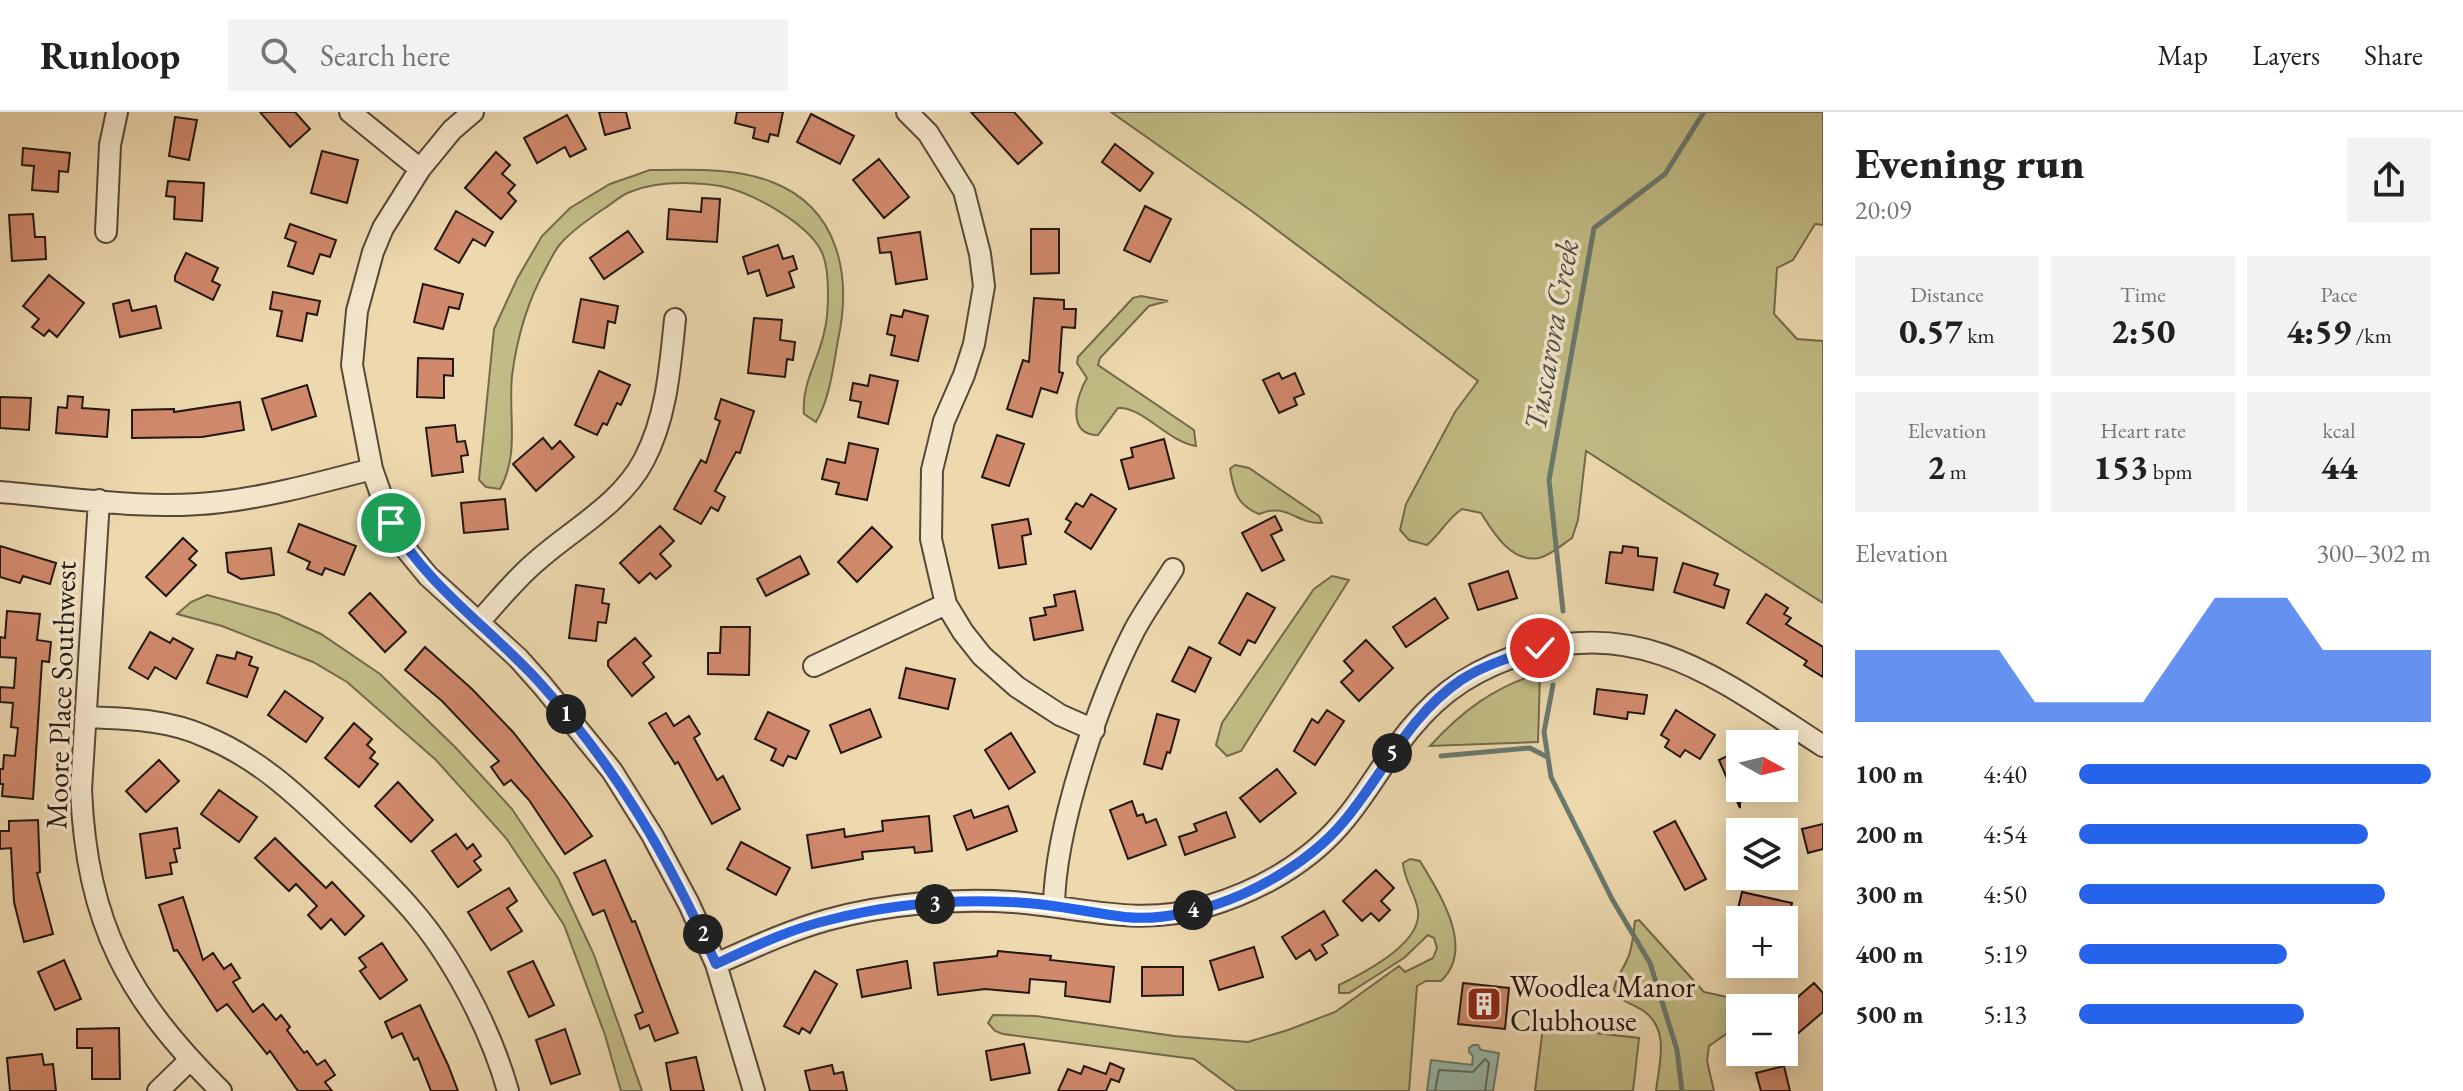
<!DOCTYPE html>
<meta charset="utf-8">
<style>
body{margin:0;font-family:"EB Garamond",serif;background:#f2f2f2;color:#202124;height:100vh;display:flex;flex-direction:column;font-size:30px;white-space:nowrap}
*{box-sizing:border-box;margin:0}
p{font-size:26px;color:#757577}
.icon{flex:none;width:44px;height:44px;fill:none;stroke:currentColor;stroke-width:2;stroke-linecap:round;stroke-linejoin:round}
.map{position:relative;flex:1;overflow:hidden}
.sheet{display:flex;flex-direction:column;background:#fff;width:640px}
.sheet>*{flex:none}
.needle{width:52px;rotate:98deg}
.tools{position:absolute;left:1726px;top:618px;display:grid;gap:16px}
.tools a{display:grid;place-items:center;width:72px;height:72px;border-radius:0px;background:#fff;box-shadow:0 4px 20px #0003;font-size:40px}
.pin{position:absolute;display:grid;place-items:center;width:68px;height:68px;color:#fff;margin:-34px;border:4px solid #fff;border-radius:50%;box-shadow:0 2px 8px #0007}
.km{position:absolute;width:40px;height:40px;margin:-20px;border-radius:50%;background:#222;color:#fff;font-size:22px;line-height:40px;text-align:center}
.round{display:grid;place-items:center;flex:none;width:84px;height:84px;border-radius:0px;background:#f2f2f2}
.overview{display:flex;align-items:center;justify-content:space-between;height:136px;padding:0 32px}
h1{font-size:44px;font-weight:800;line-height:60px}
.metrics{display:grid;grid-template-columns:repeat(3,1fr);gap:12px;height:136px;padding:8px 32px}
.metrics div{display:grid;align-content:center;border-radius:0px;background:#f2f2f2;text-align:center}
.metrics b{font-size:34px;font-weight:800}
.metrics small{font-size:22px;font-weight:400}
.metrics p{font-size:22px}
.chart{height:224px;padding:16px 32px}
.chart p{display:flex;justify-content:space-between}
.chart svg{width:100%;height:144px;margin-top:8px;fill:#2563eb;opacity:.7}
ul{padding:0 32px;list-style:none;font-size:26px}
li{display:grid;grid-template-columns:128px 96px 1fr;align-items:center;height:60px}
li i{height:20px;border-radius:10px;background:#2563eb}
header{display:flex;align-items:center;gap:48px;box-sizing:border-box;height:112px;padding:0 40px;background:#fff;border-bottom:2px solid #e0e0e0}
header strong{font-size:38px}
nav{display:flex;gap:44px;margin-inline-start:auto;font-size:28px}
.search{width:560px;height:72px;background:#f2f2f2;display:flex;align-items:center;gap:20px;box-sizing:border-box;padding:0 28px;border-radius:0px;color:#757577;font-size:30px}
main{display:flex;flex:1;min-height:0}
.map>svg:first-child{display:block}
.green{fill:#c1bc85;stroke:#726a4c;stroke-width:2}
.water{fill:#99baab;stroke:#69796e;stroke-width:2}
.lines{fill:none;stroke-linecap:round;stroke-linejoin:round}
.shore{stroke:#5e685e;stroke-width:2}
.stream{stroke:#69796e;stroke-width:5}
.building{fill:#d1896c;stroke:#221712;stroke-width:2}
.minor-casing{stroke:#554839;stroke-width:24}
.minor{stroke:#f4e6cb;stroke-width:20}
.route-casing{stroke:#fff;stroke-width:16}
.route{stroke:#2563eb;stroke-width:10}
.labels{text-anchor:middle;stroke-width:7;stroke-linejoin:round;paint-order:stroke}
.street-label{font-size:30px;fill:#221712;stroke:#f4e6cb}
.poi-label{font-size:30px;fill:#221712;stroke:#f4e6cb;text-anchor:start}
.water-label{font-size:32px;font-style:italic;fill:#4c5048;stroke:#f4e6cb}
</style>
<header>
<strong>Runloop</strong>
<div class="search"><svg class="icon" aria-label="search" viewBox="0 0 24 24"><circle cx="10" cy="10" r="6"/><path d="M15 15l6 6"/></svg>Search here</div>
<nav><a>Map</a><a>Layers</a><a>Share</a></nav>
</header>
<main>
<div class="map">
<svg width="1823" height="979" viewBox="0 0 1823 979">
<rect width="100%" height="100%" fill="#eed9af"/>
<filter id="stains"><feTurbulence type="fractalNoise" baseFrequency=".0025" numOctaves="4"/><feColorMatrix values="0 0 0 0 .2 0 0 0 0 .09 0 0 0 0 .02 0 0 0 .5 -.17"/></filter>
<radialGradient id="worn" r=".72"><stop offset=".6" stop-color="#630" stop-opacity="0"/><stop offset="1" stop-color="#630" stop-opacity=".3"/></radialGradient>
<path class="green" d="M1111 0H1823V113L1815 112 1793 148 1777 156 1774 202 1797 227 1823 229V491L1586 339 1578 408 1572 426C1563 432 1549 444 1539 446 1511 451 1493 420 1481 401L1462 397C1447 407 1441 421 1427 433L1409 428 1400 418 1406 392 1455 300 1478 269 1253 100Z
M650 58C690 58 734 55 772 70 839 96 852 164 838 228 833 256 830 286 816 310L804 302C801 273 818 249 824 221 829 202 830 161 823 143 812 113 750 79 720 74 692 70 657 69 630 80 621 83 613 91 605 96 590 106 574 117 562 130 555 137 551 147 546 156 527 190 517 225 512 264 508 303 520 341 500 377L486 375 479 368 494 217 517 167 542 124 570 96 610 72Z
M1141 184 1168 189 1149 194 1100 246 1098 253 1194 318 1196 334C1168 330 1142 294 1118 296L1098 323C1066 323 1076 284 1087 266L1077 251 1078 245 1133 186Z
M1235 353 1249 356 1319 404 1322 411C1295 412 1288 390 1259 402 1237 393 1234 380 1230 357Z
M1332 464 1349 468 1241 639 1227 644 1216 633 1222 611 1314 477Z
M207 483 277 502 321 522 380 562 456 636 512 697 558 766 594 843 642 979H621L605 923 564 813 506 726 436 648 347 570 313 550 222 514 177 502 191 490Z
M1540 561 1538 630 1430 634C1462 599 1494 575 1540 561Z
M1410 747 1420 749C1439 781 1476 836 1441 869H1426L1417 874 1409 979H1237L1194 947 1003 922 995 919 988 911 993 903 1036 904 1174 924 1248 930 1288 918 1335 900 1399 854 1405 860 1433 846 1437 836 1434 826 1428 823 1404 846 1349 881H1339V873C1364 861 1422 831 1418 799 1416 782 1404 769 1403 751Z
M1639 808 1704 880 1736 887 1740 891V906L1726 922 1709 934 1707 949 1714 979H1656C1659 952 1670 919 1645 900 1633 891 1623 892 1614 878 1616 864 1622 860 1627 848 1633 836 1633 822 1635 809Z
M1543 915 1639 926 1633 979H1535Z"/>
<path class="water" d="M1473 933H1478L1481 938 1499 941 1493 979H1427L1431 948 1472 953 1473 944 1469 940V936Z"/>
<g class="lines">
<path class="shore" d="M1435 979 1439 958 1473 960 1485 947 1489 951 1485 979"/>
<path class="stream" d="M1563 499 1549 368 1594 116 1665 62 1704 0
M1553 573 1544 620 1551 665 1612 787 1650 851 1677 938 1682 979
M1441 644 1530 636 1547 645"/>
</g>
<path class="building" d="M260 0H295L310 17 290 35Z
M599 0H626L630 16 605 23Z
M737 0H783L778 24 770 22 768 30 753 26 755 16 735 11Z
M971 0H1014L1042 31 1018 52Z
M811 2 854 24 840 52 797 30Z
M567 3 586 37 570 45 565 35 537 51 524 26Z
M175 5 197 8 189 48 169 44Z
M1115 32 1153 61 1140 79 1102 50Z
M23 36 70 41 68 60 59 59 58 80 32 78 34 54 22 53Z
M322 39 358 48 347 91 311 81Z
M496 40 510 53 502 62 515 73 508 81 516 89 501 107 465 76Z
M879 47 909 85 884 106 853 68Z
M168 69 204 71 202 109 174 107 175 85 166 84Z
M702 86 720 87 717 130 667 127 669 97 701 100Z
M1145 94 1171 107 1150 150 1124 138Z
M456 99 493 120 485 134 473 127 459 151 435 137Z
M33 102 35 125H45L46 147 12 149 9 103Z
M290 112 336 128 330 145 320 142 313 162 288 154 296 130 285 126Z
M1031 117H1059V161L1031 162Z
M628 119 643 140 604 167 590 146Z
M920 120 927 167 896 172 891 140 880 141 878 126Z
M778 133 783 147 793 144 797 157 789 160 794 175 767 184 759 158 748 162 743 145Z
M186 141 218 156 212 169 220 173 213 188 175 169V164Z
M49 163 84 191 57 225 49 218 44 224 32 215 39 207 23 194Z
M423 172 463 182 459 197 449 195 443 217 414 210Z
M273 180 320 189 317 203 307 201 302 229 277 224 282 199 270 197Z
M1034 186 1064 188V197H1076L1075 216 1062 215 1059 260 1063 261 1057 281 1041 276 1032 305 1007 297 1023 248 1029 250Z
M581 187 618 194 615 211 608 209 604 236 573 230Z
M129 188 132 199 156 194 161 216 120 225 113 192Z
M904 198 928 204 918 249 891 243 895 224 887 222 891 203 902 205Z
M754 206 782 208 780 228 795 230 793 248 787 247 785 265 748 261Z
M418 246 453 247V264L444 263V286L417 285Z
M599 259 630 273 621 293 617 291 607 313 603 311 597 323 575 313Z
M1279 261 1282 267 1295 261 1304 282 1294 286 1297 293 1279 301 1263 268Z
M870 263 898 269 888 312 858 305 861 290 850 288 853 271 868 274Z
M307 273 316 304 272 318 262 287Z
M68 284 83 285 82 296 109 298 107 325 56 321 58 295 67 296Z
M0 285 31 286 29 318 0 316Z
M721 287 754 299 740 341 736 340 715 379 725 385 718 399 711 395 701 412 674 397 701 348 706 351 720 309 715 307Z
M240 290 244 318 202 325 132 326V298L174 297V300Z
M455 313 457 330 465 329 468 343 461 344 463 360 432 364 426 316Z
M997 323 1024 332 1009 374 982 365Z
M543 326 552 337 560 329 574 345 536 379 513 352Z
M1164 327 1174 366 1129 377 1121 348 1133 345 1131 336Z
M849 331 878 337 867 388 836 382 839 371 822 367 827 347 845 351Z
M1091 382 1116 397 1091 437 1065 420 1071 410 1066 407 1076 391 1083 395Z
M505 387 508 417 464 421 461 391Z
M1275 404 1282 418 1271 423 1284 448 1262 459 1242 421Z
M1028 407 1031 422 1022 424 1026 452 999 456 992 413Z
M299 412 356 434 344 463 325 456 322 463 307 457 310 450 288 440Z
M660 414 674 429 660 442 671 454 656 467 650 461 639 471 620 451Z
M872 415 892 435 857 470 838 450Z
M183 426 197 439 189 447 196 453 166 484 146 465Z
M0 434 56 451 50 472 23 464 20 471 0 465Z
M1623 434 1638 436V444L1657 446 1653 478 1606 471 1610 440 1622 441Z
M271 436 274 463 241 467 228 460 226 441Z
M800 444 809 462 766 484 757 467Z
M1683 451 1718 462 1714 473 1729 478 1724 496 1674 480Z
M1508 459 1517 486 1478 498 1469 472Z
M576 473 604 477 602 491 609 492 606 511 598 510 596 529 569 526Z
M1075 479 1083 518 1034 528 1030 506 1046 503 1044 496 1056 494 1054 483Z
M370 481 406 520 385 540 349 501Z
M1247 481 1275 496 1255 531 1248 528 1240 543 1219 531Z
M1766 482 1788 496 1784 502 1791 506 1786 512 1823 535V565L1804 553 1807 549 1747 511Z
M1435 486 1448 506 1406 535 1393 515Z
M7 499 40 502 37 528 51 530 49 550 42 549 33 687 2 684 3 672H0V657H3L4 643 15 644 18 616 11 615 13 591 0 590V575L14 576 16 546 0 545V525L5 526Z
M721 515H750L749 563 708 562V541H720Z
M150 520 170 531 173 526 193 537 176 567 155 555 148 567 129 556Z
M635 526 651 544 643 551 654 565 632 584 608 554V549Z
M1366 528 1393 556 1359 589 1341 570 1353 559 1344 549Z
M425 535 472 577 513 620 567 689 592 724 565 742 529 688 511 668 504 673 491 655 499 649 442 589 405 558Z
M1189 535 1211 546 1195 580 1172 569Z
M237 540 252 545 249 553 258 556 247 585 207 571 217 543 235 547Z
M906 556 955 567 948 597 899 586Z
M1597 577 1647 583 1644 602 1628 600 1627 607 1594 602Z
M285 579 323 606 306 630 268 603Z
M870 597 881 625 841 641 830 613Z
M1327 598 1344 609 1315 653 1294 639 1312 607 1318 611Z
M1676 598 1715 623 1700 647 1685 638 1680 645 1665 635 1669 628 1661 623Z
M768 600 809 619 796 647 788 644 783 654 771 648 776 637 755 627Z
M666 601 674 614 689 604 700 622 694 626 717 668 723 664 740 697 712 712 678 650 675 652 649 611Z
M1157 602 1179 608 1170 641 1167 640 1162 657 1144 652Z
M354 611 372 627 367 633 375 640 370 646 378 652 359 675 325 646Z
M1011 621 1035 660 1009 677 985 638Z
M1740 638V676H1771L1740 690V696L1719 648Z
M159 648 179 669 146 700 126 679Z
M1277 657 1296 681 1260 710 1240 686Z
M398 670 433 708 411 730 375 694Z
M219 678 257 705 239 730 201 702Z
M1132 689 1137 704 1143 702 1146 711 1156 707 1166 733 1128 747 1110 698Z
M1008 694 1017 719 967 738 954 704 971 698 974 706Z
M1226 700 1235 725 1185 743 1179 725 1197 719 1194 712Z
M929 704 932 739 915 741 914 735 862 740 863 747 812 756 807 723 844 717 845 725 883 719 882 709Z
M38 708 40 760 37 761 53 822 24 830 14 790 11 736 0 737V719H9V709Z
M1675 709 1706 767 1685 778 1654 720Z
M1823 712V737L1808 741 1802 717Z
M177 716 180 736 174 737 177 750 170 751 172 762 146 766 140 722Z
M456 722 467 737 473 732 481 744 474 749 481 758 458 775 432 739Z
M275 726 326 776 332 770 364 804 345 823 331 807 321 817 308 803 317 794 296 772 289 779 255 746Z
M741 730 790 756 776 783 727 757Z
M605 748 632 810 635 809 678 921 655 929 649 913 640 917 635 903 643 900 604 798 593 803 574 761Z
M1376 758 1394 776 1381 789 1390 798 1379 809 1371 801 1362 809 1343 789Z
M509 776 517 789 507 796 522 819 491 838 468 800Z
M1742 780 1792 791 1788 808H1751L1736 805Z
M183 785 203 848 213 841 224 857 231 852 240 866 233 870 253 900 263 892 276 908 281 903 290 915 287 918 304 941 307 939 317 953 325 948 335 963 325 970 332 979H298L270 939 267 942 227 892 217 899 177 838 174 839 159 793Z
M1324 799 1338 823 1322 833 1327 841 1316 848 1310 838 1296 847 1282 825Z
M382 831 407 868 380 887 360 859 366 855 359 846Z
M1254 835 1263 865 1219 878 1210 849Z
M998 839 1051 844 1050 848 1114 855 1110 890 1065 884 1066 870 1030 867 1029 881 985 877 938 883 934 851 997 844Z
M64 848 81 887 55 898 38 860Z
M533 849 554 893 529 905 508 860Z
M907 849 911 876 862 885 857 858Z
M1142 855H1183V883L1142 884Z
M815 859 837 872 810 921 802 916 799 922 784 914Z
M1463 871 1509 876 1505 917 1458 912Z
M1814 871 1823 881V900L1796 923 1784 909V897Z
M420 893 448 953 458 979H431L418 946 414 948 402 921 392 926 385 910Z
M119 916 120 967H92V936H77V917Z
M565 917 580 962 551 972 536 928Z
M1024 932 1030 961 991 968 986 939Z
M42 942 44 953 53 952 56 979H10L7 946Z
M696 945 704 979H671L666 951Z
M1110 951 1124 957 1119 970 1111 967 1106 979H1058L1068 957 1081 962 1084 954 1106 962Z
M832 953 834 962 843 960 847 979H810L805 959Z
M1784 954 1790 979H1761L1756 961Z"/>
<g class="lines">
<defs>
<path id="minor" d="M350 0 420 57
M473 0 452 18 420 57 383 116 373 140 357 199 352 253 372 357 391 411 405 436 428 464 518 546 542 573 612 659 652 723 689 792 716 852 754 979
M907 0 928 21 964 79 980 142 984 174 974 232 964 263 944 309 932 358 931 427 946 492 963 520 982 544 1017 575 1060 603 1094 618
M106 120 110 33 117 0
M0 380C73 386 149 399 221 390 272 384 322 370 372 357
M99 388 81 678C87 812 127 886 221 979
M479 510C498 489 516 466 538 448 573 417 621 392 644 348 667 304 670 255 675 207
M814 554 946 492
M85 605C126 607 166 607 204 624 256 645 295 681 335 720 361 745 388 770 412 798 453 845 491 918 508 979
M1054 794C1055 716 1098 589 1134 519 1145 498 1160 478 1173 457
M716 852C752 836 788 819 827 808 885 792 953 786 1013 790 1082 795 1137 815 1205 795 1259 779 1311 750 1346 706 1365 683 1379 658 1397 634 1430 589 1461 564 1513 545 1639 500 1722 569 1823 634
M158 979 190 948"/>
</defs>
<use href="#minor" class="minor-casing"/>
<use href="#minor" class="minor"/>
</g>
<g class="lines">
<defs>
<path id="route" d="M391 411C429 476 489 515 539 570 618 657 668 745 716 852 753 835 790 817 829 808 887 793 950 787 1010 790 1049 791 1086 800 1125 805 1163 809 1207 798 1243 782 1282 764 1318 741 1345 708 1384 661 1409 603 1461 568 1484 553 1513 544 1540 536"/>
</defs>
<use href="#route" class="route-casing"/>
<use href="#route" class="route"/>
</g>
<defs>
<symbol id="building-square" viewBox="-11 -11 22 22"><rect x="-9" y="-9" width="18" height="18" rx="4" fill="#8f2418" stroke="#f4e6cb"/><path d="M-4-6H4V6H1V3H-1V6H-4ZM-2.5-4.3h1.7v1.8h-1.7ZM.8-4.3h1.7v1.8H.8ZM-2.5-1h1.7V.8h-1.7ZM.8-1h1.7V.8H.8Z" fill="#fff"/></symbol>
</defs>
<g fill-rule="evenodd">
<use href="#building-square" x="1464" y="872" width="40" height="40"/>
</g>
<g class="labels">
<g class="street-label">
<text transform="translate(61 583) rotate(-88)" y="10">Moore Place Southwest</text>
</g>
<g class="poi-label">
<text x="1510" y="885">Woodlea Manor<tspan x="1510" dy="34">Clubhouse</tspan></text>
</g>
<g class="water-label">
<text transform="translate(1551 223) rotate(-80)" y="11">Tuscarora Creek</text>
</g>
</g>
<rect width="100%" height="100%" filter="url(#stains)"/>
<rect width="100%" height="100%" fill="url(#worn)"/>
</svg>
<div class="tools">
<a><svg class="needle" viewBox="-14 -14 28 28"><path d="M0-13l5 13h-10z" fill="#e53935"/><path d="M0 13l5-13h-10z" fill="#757577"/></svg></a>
<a><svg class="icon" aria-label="layers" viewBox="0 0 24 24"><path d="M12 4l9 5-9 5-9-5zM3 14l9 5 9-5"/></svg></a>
<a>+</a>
<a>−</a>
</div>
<div class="pin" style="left:391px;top:411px;background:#1e9e55"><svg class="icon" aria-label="arrive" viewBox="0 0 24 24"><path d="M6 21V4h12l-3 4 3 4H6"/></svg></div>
<div class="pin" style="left:1540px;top:536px;background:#d93025"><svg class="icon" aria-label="check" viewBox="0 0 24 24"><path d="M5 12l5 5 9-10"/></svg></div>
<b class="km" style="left:566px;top:602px">1</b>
<b class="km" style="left:703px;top:822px">2</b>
<b class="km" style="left:935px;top:792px">3</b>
<b class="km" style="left:1193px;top:798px">4</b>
<b class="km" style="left:1392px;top:641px">5</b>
</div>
<section class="sheet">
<div class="overview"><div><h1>Evening run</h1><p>20:09</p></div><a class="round"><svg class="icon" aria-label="share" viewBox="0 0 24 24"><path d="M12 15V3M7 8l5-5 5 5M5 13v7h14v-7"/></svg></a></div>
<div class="metrics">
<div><p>Distance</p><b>0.57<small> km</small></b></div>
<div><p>Time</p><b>2:50</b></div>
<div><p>Pace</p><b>4:59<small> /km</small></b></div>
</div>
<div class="metrics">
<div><p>Elevation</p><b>2<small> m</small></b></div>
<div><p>Heart rate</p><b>153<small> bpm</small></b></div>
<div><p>kcal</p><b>44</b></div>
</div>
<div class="chart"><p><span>Elevation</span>300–302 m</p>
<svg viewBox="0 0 160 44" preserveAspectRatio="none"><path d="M0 44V22L10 22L20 22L30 22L40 22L50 38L60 38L70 38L80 38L90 22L100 6L110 6L120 6L130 22L140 22L150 22L160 22V44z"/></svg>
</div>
<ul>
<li><b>100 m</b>4:40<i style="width:100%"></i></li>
<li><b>200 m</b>4:54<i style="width:82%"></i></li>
<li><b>300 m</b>4:50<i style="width:87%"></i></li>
<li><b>400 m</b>5:19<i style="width:59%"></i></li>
<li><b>500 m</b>5:13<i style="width:64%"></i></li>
</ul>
</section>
</main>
